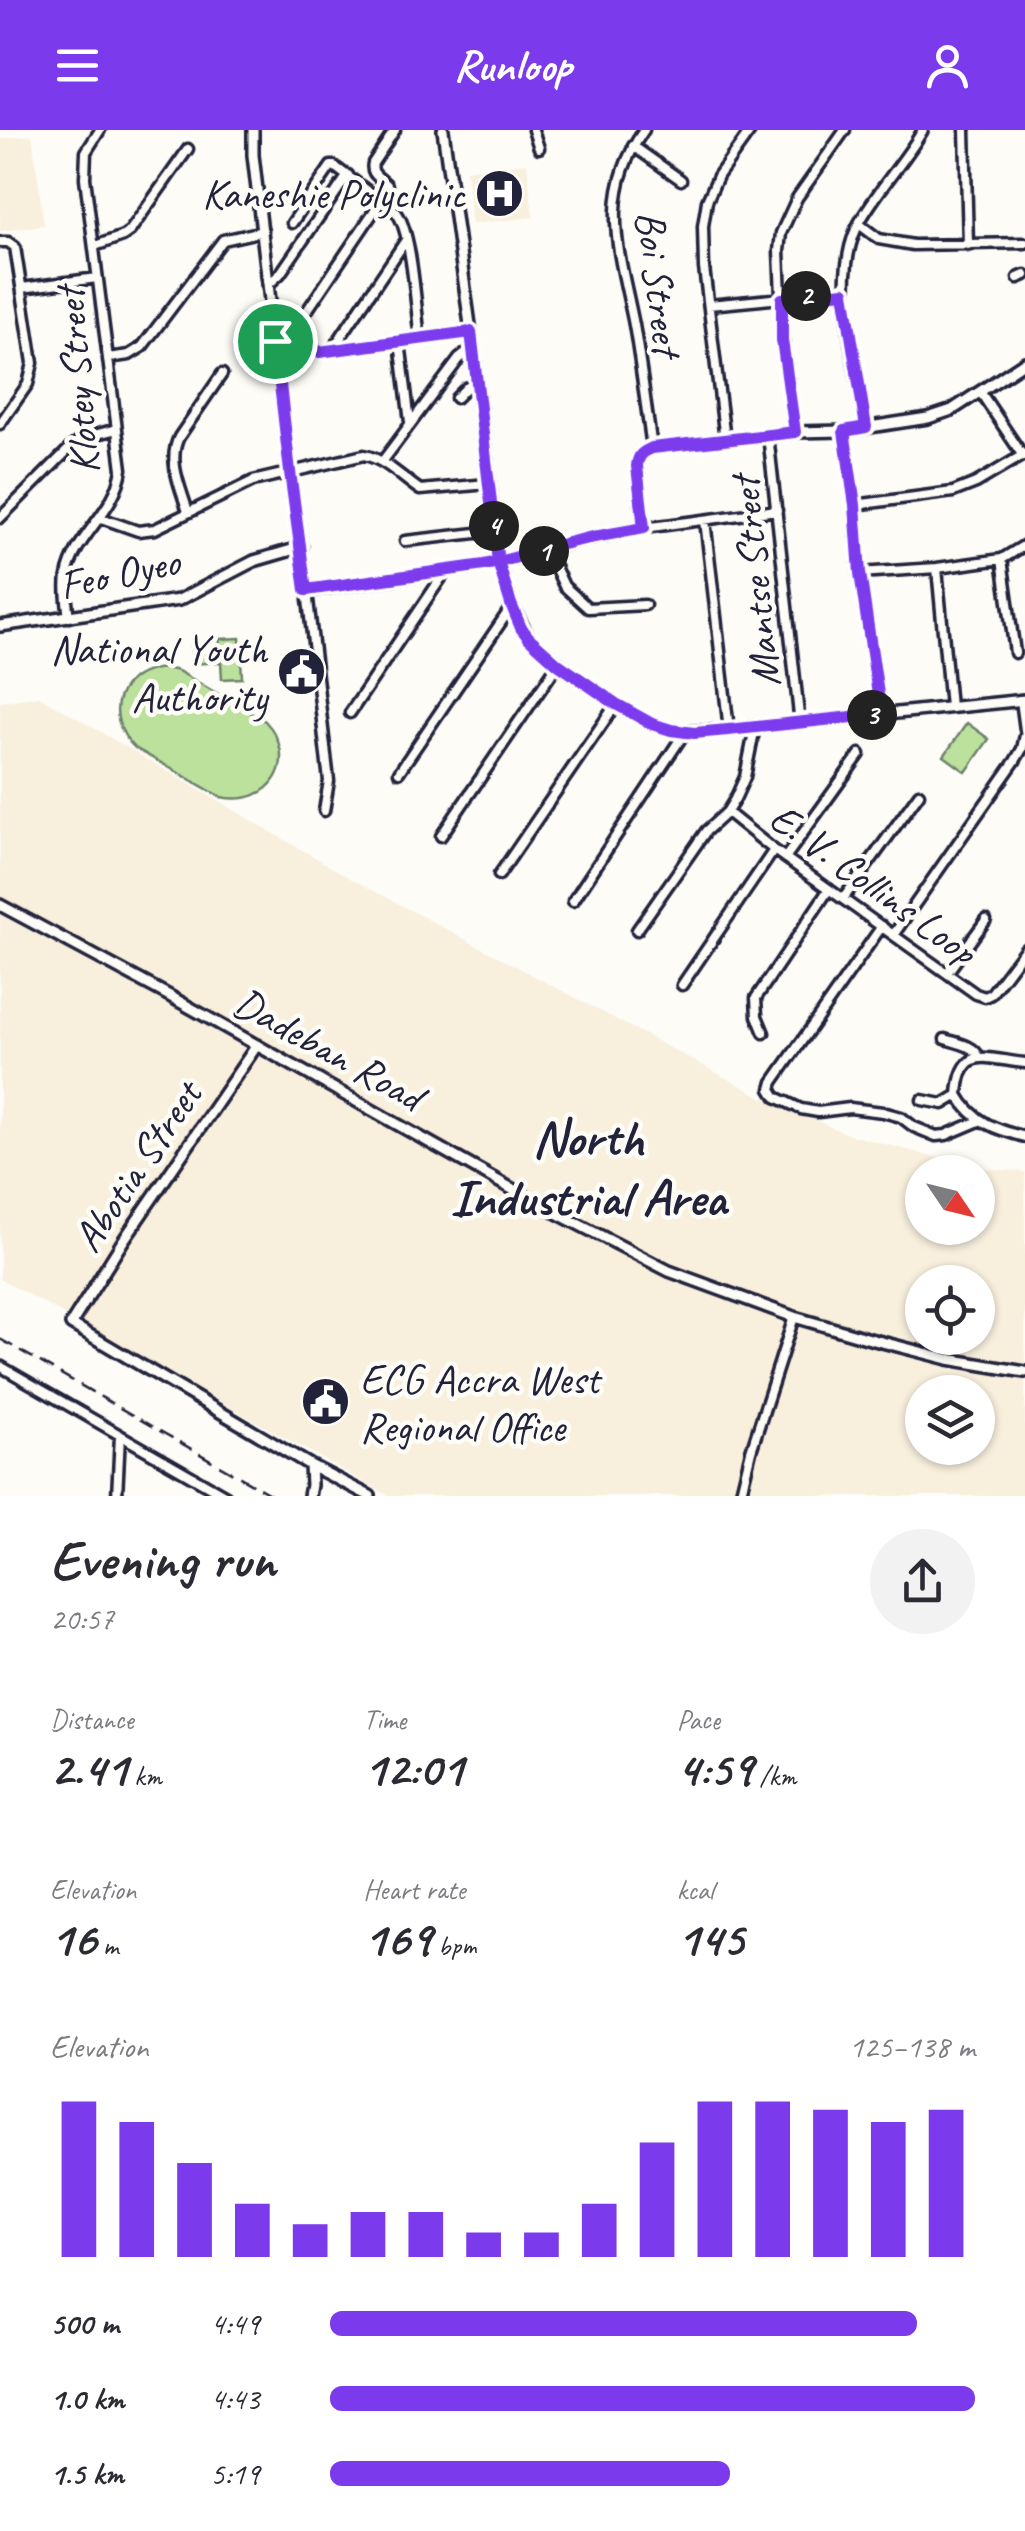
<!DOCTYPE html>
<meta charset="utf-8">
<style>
body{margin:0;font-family:Caveat,sans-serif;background:#f2f2f3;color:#2b2b33;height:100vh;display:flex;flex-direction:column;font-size:38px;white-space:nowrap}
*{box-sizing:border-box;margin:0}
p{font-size:32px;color:#7c7c81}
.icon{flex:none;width:55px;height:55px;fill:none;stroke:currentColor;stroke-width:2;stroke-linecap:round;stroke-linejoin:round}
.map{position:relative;height:1366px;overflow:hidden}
.sheet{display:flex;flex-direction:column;background:#fff;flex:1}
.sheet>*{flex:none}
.needle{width:65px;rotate:125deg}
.buttons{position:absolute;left:905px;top:1025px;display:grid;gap:20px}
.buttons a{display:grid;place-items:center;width:90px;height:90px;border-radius:50%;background:#fff;box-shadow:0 2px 8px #0004;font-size:50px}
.pin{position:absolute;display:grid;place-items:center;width:85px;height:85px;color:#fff;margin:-42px;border:5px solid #fff;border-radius:50%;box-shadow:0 2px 10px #0007}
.km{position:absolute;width:50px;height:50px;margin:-25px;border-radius:50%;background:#222;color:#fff;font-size:28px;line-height:50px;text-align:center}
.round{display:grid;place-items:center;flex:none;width:105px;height:105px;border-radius:52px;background:#f2f2f3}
.headline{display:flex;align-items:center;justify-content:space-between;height:170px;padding:0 50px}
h1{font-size:55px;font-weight:700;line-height:75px}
.metrics{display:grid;grid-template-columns:repeat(3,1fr);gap:15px;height:170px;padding:10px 50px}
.metrics div{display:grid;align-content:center}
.metrics b{font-size:50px;font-weight:700}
.metrics small{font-size:28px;font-weight:400}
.metrics p{font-size:28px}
.chart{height:280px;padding:20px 50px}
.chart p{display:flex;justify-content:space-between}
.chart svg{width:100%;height:180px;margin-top:10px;stroke:#7c3aed;stroke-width:6}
ul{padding:0 50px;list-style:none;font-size:32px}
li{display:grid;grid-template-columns:160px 120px 1fr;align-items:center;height:75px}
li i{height:25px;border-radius:12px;background:#7c3aed}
header{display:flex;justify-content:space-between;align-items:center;height:130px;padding:0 50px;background:#7c3aed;color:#fff;font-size:45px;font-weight:700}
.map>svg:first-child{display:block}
.built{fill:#f8efdd;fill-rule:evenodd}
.park{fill:#bbe19c;stroke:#6e826c;stroke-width:2.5}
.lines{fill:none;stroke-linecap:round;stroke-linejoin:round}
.minor-casing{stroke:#22223b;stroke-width:15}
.tertiary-casing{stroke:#22223b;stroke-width:16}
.minor{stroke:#fdfcf7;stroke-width:8}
.tertiary{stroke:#fdfcf7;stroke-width:9}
.rail{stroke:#22223b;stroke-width:2.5;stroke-dasharray:15 8;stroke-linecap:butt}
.route-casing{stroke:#fff;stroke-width:20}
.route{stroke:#7c3aed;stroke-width:12}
.labels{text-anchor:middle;stroke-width:9;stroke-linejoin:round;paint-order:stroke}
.poi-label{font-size:42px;fill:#22223b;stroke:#fdfcf7;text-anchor:end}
.street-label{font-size:42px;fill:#22223b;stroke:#fdfcf7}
.district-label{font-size:52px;font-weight:bold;fill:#22223b;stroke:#fdfcf7}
</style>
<header><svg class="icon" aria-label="menu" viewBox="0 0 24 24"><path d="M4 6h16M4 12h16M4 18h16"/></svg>Runloop<svg class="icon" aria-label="person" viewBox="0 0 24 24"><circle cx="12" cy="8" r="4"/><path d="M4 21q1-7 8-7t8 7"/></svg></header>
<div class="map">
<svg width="1025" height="1366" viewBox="0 0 1025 1366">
<rect width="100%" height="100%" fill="#fdfcf7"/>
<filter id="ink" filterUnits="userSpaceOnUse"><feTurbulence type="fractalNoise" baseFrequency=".01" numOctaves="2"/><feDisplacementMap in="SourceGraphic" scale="20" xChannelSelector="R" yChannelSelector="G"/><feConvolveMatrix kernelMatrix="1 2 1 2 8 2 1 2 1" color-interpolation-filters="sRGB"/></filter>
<g filter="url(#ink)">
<path class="built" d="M32 5 44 95 0 101V9Z
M527 33 533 87 472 94 466 40Z
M39 566 350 748 762 967 847 1004 971 1037 1025 1042V1366H389L0 1149V572ZM922 1042H978V1098H922ZM922 1152H978V1208H922ZM922 1262H978V1318H922Z"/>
<path class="park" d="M240 508 242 548 222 549 221 532 192 534 191 516 219 515 220 509Z
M165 538 178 541 265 591C301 629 272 678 221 667L135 618C101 585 118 541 165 538Z
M967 593 989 609 966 642 944 626Z"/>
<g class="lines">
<defs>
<path id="minor" d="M533 0 539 18
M644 0C597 67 620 123 634 195 641 235 646 277 652 318
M965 0 968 115
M633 16 681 50
M292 93 331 36H334L396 82C412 100 416 181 420 209
M859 94 879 109 913 115 1025 113
M0 112H8L15 117 33 233 28 254 0 294
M95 116 123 106 130 101 188 19
M1018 148 1025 145
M269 154 280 144 348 45
M22 158 97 148
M709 175 844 162
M290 206 387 62V55C380 47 370 45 373 33L395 0
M275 211 290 206 319 222 471 202
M400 212 410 292
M332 220 406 110
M108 228 129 225 142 217 223 110 263 101
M981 263 1023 326
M456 268 466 258 477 253
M866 297C856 237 831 153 857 97 873 65 904 33 923 0
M844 301 855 375 859 443 881 584
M795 302 783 210 779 121 781 103 797 68 845 0
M768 305 800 594
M725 310 704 138 703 96 707 71 718 46 751 0
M382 332 459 229 473 218
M855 375 953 362 976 353 1025 324
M188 382C181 358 167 331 179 307L222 244
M0 388 72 316 86 307 117 299
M101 388 138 401 155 399 253 351 364 325C385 329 402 348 420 360L488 354
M705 390 729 600
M644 398 777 380
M405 411 494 401
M547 420 564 456 588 478 645 475
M1002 429 1015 523
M937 438 950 577
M859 443 937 438 1002 429 1025 415
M307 461 329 651 324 681
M69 487C67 474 65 459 67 446 74 406 116 382 122 339L85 48 86 22 100 0
M1021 570 1025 600
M350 583 446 441
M399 642 512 476
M727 682 774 720 976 864 985 867 991 864 1025 819
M441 706 558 534
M785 728 860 624
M499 745 616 574
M843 769 919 664
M573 771 685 602
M882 796 773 952 771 959 776 967 801 979 818 982 850 978 883 982 901 987 914 997 936 1006 946 1005 979 991
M637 800 706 701 727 682 735 669 745 647 755 597
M894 804 1015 631 1022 619 1025 605
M947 843 986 790
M682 855 774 720
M764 903 757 886 756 868 829 759
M945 909C957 913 974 915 979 927
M1025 933C986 929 961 914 958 965 973 992 997 1000 1025 1007
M922 970 943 974 958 965
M0 1236 226 1366
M117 1366 120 1305
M740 1366 751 1321 794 1187"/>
<path id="tertiary" d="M253 0V25L290 342 307 461 484 435 543 422 576 411 644 398 637 336C638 326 642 322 652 318L795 302 844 301 928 288 952 280 1025 232
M443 0 471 202 499 432 511 474 529 508 567 540 616 574 652 594 677 602 729 600 1025 570
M0 496 179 470 254 431 302 417
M0 775 166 864 537 1073 669 1141 794 1187 870 1209 948 1229 1025 1242
M257 915 123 1111 71 1194 310 1335 370 1366
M309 1366 311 1355 310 1335"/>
</defs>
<use href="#minor" class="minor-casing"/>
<use href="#tertiary" class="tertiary-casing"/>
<use href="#minor" class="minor"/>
<use href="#tertiary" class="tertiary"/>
<path class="rail" d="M0 1209 273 1366"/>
</g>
</g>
<g class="lines" filter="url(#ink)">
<defs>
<path id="route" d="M275 211 290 342 306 460 484 435C517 429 548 417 580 410 601 405 623 402 644 398L637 336C638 326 642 322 652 318L795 302 782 210V169L844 162 866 297 844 301 855 375 860 443 881 584 728 600 694 603 671 600 652 594 616 574 558 534 529 508 521 498 511 474 498 432 471 202 319 222 290 206 275 211"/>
</defs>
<use href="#route" class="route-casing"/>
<use href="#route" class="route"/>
</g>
<defs>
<symbol id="hospital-disc" viewBox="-11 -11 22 22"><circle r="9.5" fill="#22223b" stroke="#fdfcf7"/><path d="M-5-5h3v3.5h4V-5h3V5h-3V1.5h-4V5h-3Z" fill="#fff"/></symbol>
<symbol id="civic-disc" viewBox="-11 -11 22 22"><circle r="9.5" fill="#22223b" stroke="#fdfcf7"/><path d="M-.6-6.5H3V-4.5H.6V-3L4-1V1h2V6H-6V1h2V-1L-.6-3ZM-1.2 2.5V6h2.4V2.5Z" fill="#fff"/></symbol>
</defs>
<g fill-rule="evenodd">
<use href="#hospital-disc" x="472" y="36" width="55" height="55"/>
<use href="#civic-disc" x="274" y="514" width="55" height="55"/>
<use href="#civic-disc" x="298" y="1244" width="55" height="55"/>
</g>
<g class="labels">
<g class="poi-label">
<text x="465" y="78">Kaneshie Polyclinic</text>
<text x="267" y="533">National Youth<tspan x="267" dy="48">Authority</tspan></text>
<text x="360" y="1263" text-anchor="start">ECG Accra West<tspan x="360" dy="48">Regional Office</tspan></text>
</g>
<g class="street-label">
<text transform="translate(660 153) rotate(83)" y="15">Boi Street</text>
<text transform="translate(76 251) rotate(-95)" y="15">Klotey Street</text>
<text transform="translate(119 442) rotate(-12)" y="15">Feo Oyeo</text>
<text transform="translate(754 452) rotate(-96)" y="15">Mantse Street</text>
<text transform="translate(874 753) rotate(36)" y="15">E. V. Collins Loop</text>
<text transform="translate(329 918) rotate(29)" y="15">Dadeban Road</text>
<text transform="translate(136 1036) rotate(-56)" y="15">Abotia Street</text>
</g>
<g class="district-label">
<text x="588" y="1025">North<tspan x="588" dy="60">Industrial Area</tspan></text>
</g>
</g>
</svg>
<div class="buttons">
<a><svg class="needle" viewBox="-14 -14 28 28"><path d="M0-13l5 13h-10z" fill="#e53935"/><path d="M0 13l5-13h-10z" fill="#7c7c81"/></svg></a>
<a><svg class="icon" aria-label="locate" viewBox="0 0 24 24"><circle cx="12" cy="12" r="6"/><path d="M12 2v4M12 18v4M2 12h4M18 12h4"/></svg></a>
<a><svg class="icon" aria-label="layers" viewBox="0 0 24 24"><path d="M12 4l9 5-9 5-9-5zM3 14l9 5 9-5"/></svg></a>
</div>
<div class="pin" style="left:275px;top:211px;background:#1e9e55"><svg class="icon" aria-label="arrive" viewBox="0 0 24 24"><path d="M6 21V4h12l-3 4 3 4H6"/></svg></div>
<b class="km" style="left:544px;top:421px">1</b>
<b class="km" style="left:806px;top:166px">2</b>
<b class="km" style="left:872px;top:585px">3</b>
<b class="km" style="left:494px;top:396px">4</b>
</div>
<section class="sheet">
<div class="headline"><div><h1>Evening run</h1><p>20:57</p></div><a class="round"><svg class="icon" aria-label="share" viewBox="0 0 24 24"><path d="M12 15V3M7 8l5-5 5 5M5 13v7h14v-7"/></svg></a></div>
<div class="metrics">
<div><p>Distance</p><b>2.41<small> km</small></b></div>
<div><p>Time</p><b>12:01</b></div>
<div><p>Pace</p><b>4:59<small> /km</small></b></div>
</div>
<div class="metrics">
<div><p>Elevation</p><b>16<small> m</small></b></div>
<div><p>Heart rate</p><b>169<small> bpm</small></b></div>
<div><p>kcal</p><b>145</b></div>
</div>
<div class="chart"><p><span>Elevation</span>125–138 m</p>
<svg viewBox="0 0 160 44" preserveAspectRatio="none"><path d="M5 44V6M15 44V11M25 44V21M35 44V31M45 44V36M55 44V33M65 44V33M75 44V38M85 44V38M95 44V31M105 44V16M115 44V6M125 44V6M135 44V8M145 44V11M155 44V8"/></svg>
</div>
<ul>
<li><b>500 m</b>4:49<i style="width:91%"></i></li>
<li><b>1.0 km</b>4:43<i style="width:100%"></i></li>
<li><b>1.5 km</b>5:19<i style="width:62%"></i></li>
</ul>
</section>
